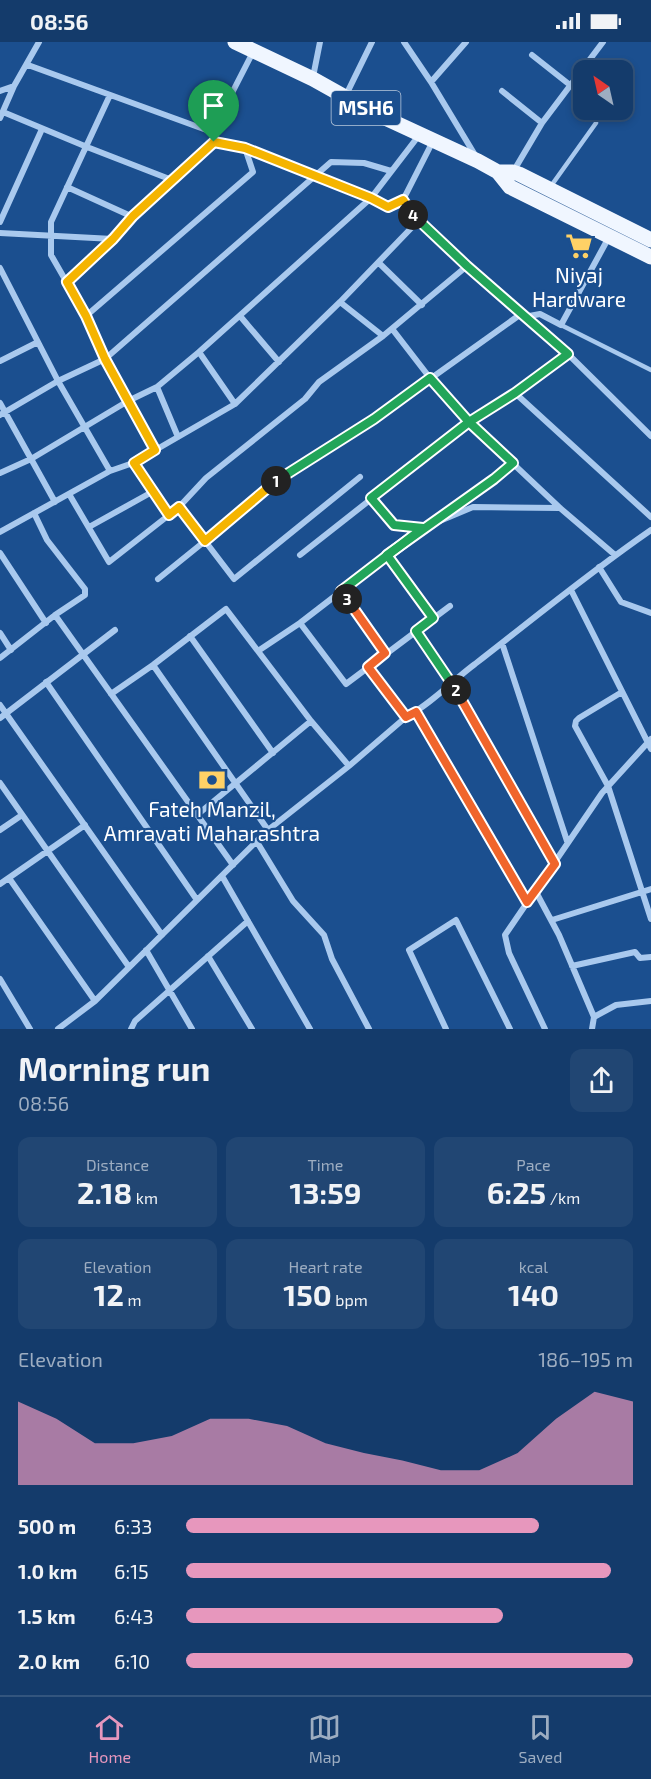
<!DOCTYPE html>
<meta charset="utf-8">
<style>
body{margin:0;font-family:"Exo 2",sans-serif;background:#214673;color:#f1f3f6;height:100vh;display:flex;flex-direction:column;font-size:22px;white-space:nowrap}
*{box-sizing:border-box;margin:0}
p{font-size:20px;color:#9dadc1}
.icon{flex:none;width:33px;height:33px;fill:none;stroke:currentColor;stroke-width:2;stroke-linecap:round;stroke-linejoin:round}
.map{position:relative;height:987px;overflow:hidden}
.side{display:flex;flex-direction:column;background:#143b6b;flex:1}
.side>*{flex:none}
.needle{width:39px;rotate:326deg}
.buttons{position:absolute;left:573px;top:18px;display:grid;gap:12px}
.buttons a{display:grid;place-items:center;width:60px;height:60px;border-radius:12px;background:#143b6b;box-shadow:0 3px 9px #0003,0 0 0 2px #33557e;font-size:30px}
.pin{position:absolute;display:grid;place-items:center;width:51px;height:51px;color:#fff;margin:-62px -26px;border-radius:50% 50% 50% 0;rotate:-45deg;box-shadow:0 0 6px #0007}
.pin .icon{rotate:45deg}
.km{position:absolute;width:30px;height:30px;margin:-15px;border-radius:50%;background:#222;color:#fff;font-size:16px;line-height:30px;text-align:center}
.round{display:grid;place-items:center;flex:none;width:63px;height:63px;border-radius:12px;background:#214673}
.head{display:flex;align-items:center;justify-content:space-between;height:102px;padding:0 18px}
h1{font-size:33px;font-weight:700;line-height:45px}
.metrics{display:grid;grid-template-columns:repeat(3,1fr);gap:9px;height:102px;padding:6px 18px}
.metrics div{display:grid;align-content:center;border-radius:12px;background:#214673;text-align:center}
.metrics b{font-size:30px;font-weight:700}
.metrics small{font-size:16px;font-weight:400}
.metrics p{font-size:16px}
.chart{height:168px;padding:12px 18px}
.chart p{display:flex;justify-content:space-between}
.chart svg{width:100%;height:108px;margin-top:6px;fill:#e797bd;opacity:.7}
ul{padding:0 18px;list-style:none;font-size:20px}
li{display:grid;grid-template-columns:96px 72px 1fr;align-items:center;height:45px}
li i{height:15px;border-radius:8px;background:#e797bd}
.status{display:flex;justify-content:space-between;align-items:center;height:42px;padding:0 30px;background:#143b6b;direction:ltr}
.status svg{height:16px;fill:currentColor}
.dock{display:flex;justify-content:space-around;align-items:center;height:84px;border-top:2px solid #33557e;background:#143b6b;font-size:16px;color:#9dadc1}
.dock a{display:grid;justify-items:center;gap:3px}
.dock .current{color:#e797bd}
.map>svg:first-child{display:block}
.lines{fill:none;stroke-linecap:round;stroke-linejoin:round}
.service{stroke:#a9c9ee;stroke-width:4.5}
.minor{stroke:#a9c9ee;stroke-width:6}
.primary{stroke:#f0f6ff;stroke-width:15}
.split-1-casing{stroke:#fff;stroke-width:12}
.split-2-casing{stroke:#fff;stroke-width:12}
.split-3-casing{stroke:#fff;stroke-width:12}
.split-4-casing{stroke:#fff;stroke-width:12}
.split-5-casing{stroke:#fff;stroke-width:12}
.split-1{stroke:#f5b400;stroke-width:8}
.split-2{stroke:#22a559;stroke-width:8}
.split-3{stroke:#f0652b;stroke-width:8}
.split-4{stroke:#22a559;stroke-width:8}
.split-5{stroke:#f5b400;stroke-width:8}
.labels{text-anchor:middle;stroke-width:4.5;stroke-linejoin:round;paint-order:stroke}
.shield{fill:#1b4f8f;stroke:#bbcadd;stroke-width:1.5}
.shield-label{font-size:20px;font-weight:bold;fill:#fff}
.poi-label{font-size:21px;fill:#fff;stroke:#1b4f8f}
</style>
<div class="status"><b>08:56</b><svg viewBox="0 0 49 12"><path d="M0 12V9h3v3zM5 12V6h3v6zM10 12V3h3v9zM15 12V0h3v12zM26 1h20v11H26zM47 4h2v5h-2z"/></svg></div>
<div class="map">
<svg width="651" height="987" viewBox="0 0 651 987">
<rect width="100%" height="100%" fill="#1b4f8f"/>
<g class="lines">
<path class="service" d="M551 144 596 81
M561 283 651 328"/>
<path class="minor" d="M404 0 431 40 475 113
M532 13 570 43
M28 23 212 90
M313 35 320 0
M431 40 466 0
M0 49 14 44
M502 49 542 81
M110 53 51 180V213L86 274 105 317 155 408
M346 53 372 0
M3 70 87 105 172 138
M0 76 14 44 39 0
M214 100 245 106 371 156 388 165 403 158
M513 130 542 81 603 0
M67 145 133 175
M418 179 568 312 651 394
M0 180 42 87
M0 191 113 197
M379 221 422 263
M0 226 58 339 110 429
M67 240 113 197 133 175 214 100 212 90 253 10
M340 260 383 294 467 224
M86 274 253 130 245 106
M240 274 279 320
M524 275 540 272 561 283 609 195
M393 288 430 336 469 380 560 466 615 513
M199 310 235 362
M0 319 38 300
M157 345 178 395
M515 351 568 312
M0 361 55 460
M0 373 58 339 105 317 331 120 364 121 391 129
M133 421 169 473 179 465 205 499 270 443 309 416 374 377 521 272
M0 431 31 417 128 359 157 345 199 310 371 156 420 92
M69 452 109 520 169 473
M371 456 395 483 423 486 473 465 560 466
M179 465 206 436 305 357 319 340 383 294
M439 477 494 437 513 421
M89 485 152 450
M0 490 110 429 133 421 235 362 340 260 418 179 403 158 433 99
M0 511 46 581
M300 513 469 380 515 351 651 475
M387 513 433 576
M599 525 621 560 651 571
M158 537 205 499 234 537 360 435
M571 548 651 707
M341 549 385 611
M55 573 233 823
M300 581 346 642 450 564
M416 589 452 639 555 822
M0 591 11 608
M190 594 273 711
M502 601 567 799
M258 609 300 581 422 487
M0 616 55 573 85 553V547L47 498 34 471
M153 623 268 788
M368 625 406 675
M46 640 197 858
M622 650 579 676 576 679 575 684 608 744 651 877
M111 652 153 623 226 567 311 679 349 724
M0 663 162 893
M416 670 527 860
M0 676 115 588
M0 741 129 925
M197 773 311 679
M0 788 22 773
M257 800 293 859 324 893 332 917 369 987
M222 834 310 987
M9 836 95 959
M0 842 85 783
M536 850 559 893 594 975 592 987
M552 878 651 847
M146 908 192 987
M208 914 252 987
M572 924 635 910 640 916 651 915
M0 937 30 987
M594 975 616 963 651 959
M58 987 95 959 268 788 349 724 406 675C431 662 452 639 475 622 533 577 590 530 651 488
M131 987 135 979 248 879
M446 987 409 908 456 878 510 987
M545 987 509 911 505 893 602 751 651 697"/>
<path class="primary" d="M235 0 313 37 372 70 478 119 498 130 510 145 651 215
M498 130H513L519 132 651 198"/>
</g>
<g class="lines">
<defs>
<path id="split-1" d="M214 100 133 174 113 197 67 240 86 274 105 317 155 408 134 421 169 473 179 465 205 499 276 439"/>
<path id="split-2" d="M276 439 374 377 430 336 469 380 513 421 494 437 387 513 433 576 416 589 456 648"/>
<path id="split-3" d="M347 557 385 611 368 625 406 675 416 670 527 860 555 822 456 648"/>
<path id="split-4" d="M347 557 341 549 423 486 394 483 371 456 469 380 515 351 568 312 467 224 413 173"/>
<path id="split-5" d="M214 100 245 106 371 156 388 165 403 158 413 173"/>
</defs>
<use href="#split-1" class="split-1-casing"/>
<use href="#split-2" class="split-2-casing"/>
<use href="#split-3" class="split-3-casing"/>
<use href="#split-4" class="split-4-casing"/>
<use href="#split-5" class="split-5-casing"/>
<use href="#split-1" class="split-1"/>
<use href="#split-2" class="split-2"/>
<use href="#split-3" class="split-3"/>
<use href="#split-4" class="split-4"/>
<use href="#split-5" class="split-5"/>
</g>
<defs>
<symbol id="supermarket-bare" viewBox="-9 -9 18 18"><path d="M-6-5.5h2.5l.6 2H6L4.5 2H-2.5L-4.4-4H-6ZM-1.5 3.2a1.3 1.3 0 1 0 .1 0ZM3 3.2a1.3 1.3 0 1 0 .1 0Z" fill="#ffd166" stroke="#1b4f8f" stroke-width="2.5" paint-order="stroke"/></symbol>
<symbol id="bank-bare" viewBox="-9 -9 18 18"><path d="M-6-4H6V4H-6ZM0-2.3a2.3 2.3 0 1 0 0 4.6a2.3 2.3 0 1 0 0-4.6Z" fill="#ffd166" stroke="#1b4f8f" stroke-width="2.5" paint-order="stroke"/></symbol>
</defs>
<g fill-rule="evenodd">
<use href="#supermarket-bare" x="560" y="185" width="38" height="38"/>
<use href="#bank-bare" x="193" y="719" width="38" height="38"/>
</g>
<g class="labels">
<rect class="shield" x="331.5" y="49" width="69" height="34" rx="4.5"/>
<g class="shield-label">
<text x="366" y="73">MSH6</text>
</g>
<g class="poi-label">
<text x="579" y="241">Niyaj<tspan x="579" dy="24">Hardware</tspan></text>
<text x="212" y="775">Fateh Manzil,<tspan x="212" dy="24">Amravati Maharashtra</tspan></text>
</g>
</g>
</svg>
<div class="buttons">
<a><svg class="needle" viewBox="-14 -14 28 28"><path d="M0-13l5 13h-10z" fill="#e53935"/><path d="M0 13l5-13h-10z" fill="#9dadc1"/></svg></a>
</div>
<div class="pin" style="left:214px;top:100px;background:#1e9e55"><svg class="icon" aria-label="arrive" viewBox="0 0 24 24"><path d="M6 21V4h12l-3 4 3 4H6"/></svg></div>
<b class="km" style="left:276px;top:439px">1</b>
<b class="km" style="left:456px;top:648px">2</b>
<b class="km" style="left:347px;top:557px">3</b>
<b class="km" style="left:413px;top:173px">4</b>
</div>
<section class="side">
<div class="head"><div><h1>Morning run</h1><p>08:56</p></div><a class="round"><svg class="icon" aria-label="share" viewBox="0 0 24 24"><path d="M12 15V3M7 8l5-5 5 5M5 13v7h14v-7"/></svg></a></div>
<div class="metrics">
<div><p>Distance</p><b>2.18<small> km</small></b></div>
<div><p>Time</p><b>13:59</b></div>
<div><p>Pace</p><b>6:25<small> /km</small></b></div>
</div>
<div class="metrics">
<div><p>Elevation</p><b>12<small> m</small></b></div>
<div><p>Heart rate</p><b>150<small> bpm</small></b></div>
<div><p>kcal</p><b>140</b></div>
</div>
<div class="chart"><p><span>Elevation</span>186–195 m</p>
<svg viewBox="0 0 160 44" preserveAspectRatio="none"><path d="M0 44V10L10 17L20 27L30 27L40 24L50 17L60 17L70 20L80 27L90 31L100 34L110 38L120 38L130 31L140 17L150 6L160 10V44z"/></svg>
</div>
<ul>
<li><b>500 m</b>6:33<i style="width:79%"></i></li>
<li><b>1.0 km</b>6:15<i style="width:95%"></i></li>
<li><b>1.5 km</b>6:43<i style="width:71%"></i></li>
<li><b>2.0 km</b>6:10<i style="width:100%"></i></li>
</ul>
</section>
<nav class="dock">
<a class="current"><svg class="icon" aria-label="home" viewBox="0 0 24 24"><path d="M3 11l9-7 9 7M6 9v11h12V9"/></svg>Home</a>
<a><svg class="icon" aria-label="map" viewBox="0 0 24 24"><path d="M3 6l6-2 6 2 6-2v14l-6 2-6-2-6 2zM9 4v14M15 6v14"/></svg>Map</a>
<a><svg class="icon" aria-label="saved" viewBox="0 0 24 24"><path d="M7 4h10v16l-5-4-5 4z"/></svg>Saved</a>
</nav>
